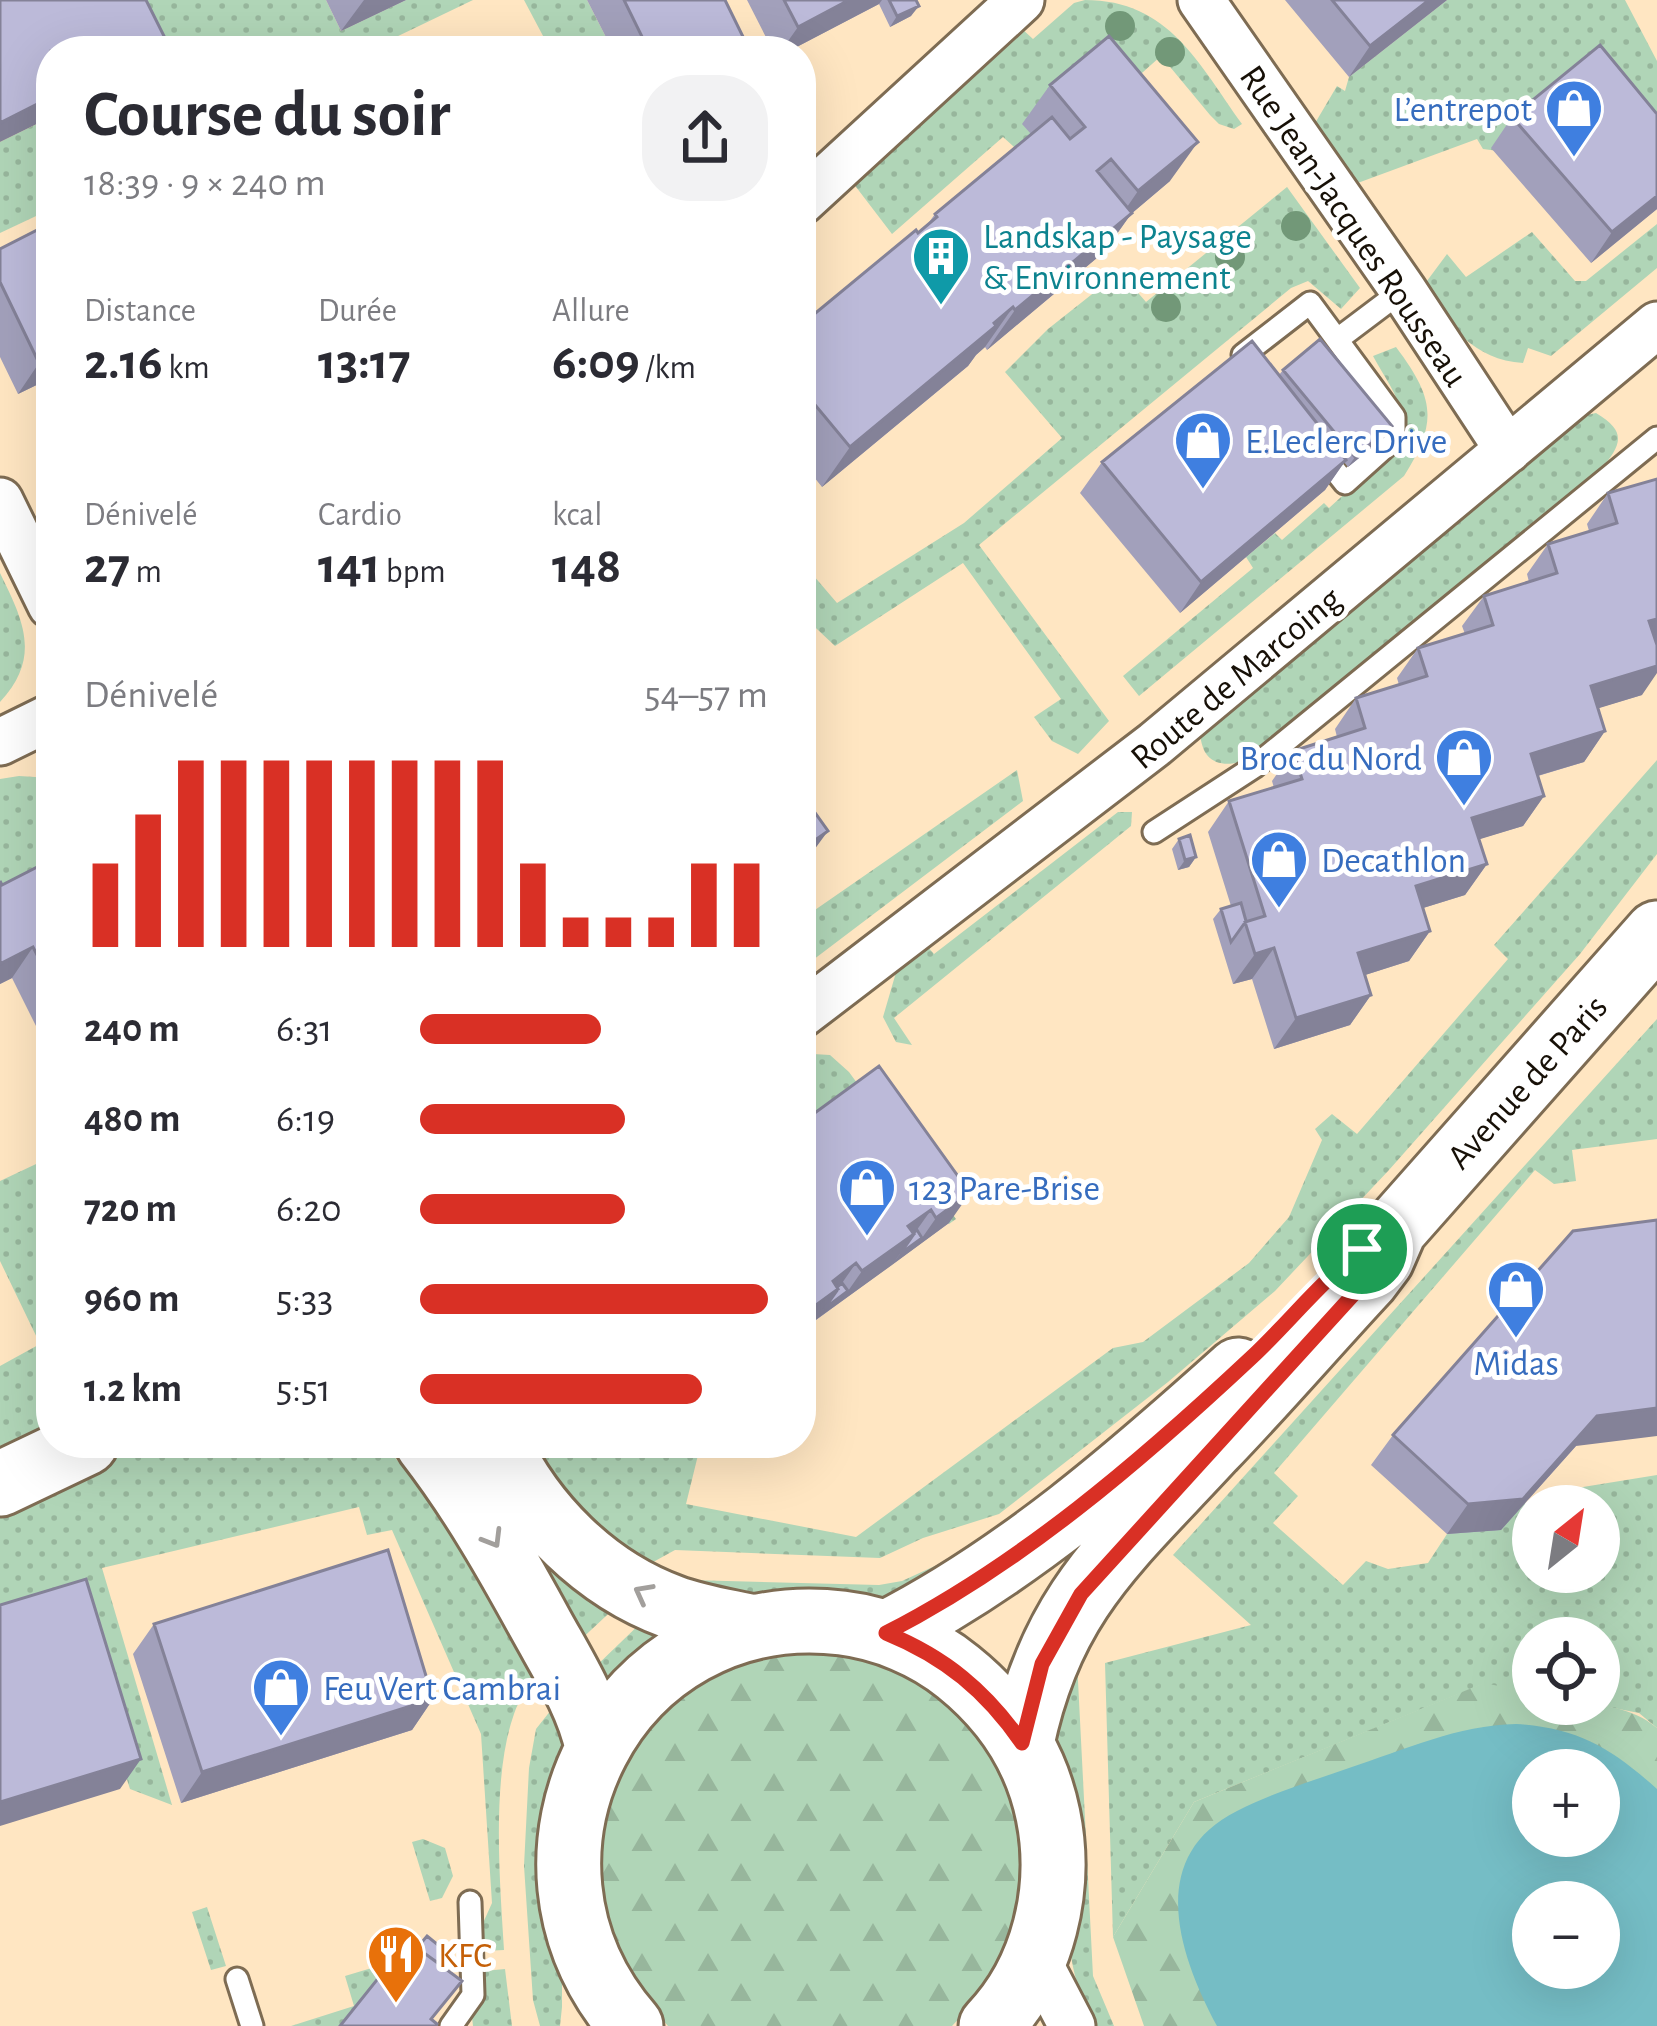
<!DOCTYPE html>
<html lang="fr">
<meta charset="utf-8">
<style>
body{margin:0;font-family:"Alegreya Sans",sans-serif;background:#f2f2f3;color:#2b2b33;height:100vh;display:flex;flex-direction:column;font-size:45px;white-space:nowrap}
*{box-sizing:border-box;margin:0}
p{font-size:39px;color:#7c7c81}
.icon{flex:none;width:66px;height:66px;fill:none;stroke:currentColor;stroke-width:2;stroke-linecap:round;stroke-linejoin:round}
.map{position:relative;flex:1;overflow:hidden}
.details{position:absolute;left:36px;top:36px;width:780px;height:1422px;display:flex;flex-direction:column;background:#fff;border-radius:48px;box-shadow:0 12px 48px #0002}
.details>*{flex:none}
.needle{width:78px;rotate:30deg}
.controls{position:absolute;left:1512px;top:1485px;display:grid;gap:24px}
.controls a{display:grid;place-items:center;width:108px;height:108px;border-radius:50%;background:#fff;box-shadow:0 12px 48px #0002;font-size:60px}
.pin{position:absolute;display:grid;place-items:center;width:102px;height:102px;color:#fff;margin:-51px;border:6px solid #fff;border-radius:50%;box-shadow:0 3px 12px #0007}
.round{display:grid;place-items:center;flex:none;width:126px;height:126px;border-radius:48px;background:#f2f2f3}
.summary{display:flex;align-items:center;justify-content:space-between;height:204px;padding:0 48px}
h1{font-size:66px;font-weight:600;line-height:90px}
.metrics{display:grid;grid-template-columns:repeat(3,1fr);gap:18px;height:204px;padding:12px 48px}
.metrics div{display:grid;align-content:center}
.metrics b{font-size:51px;font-weight:600}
.metrics small{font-size:33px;font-weight:400}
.metrics p{font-size:33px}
.chart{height:336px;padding:24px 48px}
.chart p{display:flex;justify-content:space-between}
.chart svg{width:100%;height:216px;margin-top:12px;stroke:#d93025;stroke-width:6}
ul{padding:0 48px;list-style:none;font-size:39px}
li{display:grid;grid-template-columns:192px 144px 1fr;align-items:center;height:90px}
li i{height:30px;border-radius:15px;background:#d93025}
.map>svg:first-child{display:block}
.built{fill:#ffe6c2;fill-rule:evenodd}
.grass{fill:url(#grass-dots)}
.forest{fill:url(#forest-firs);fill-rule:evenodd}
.water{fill:#75bdc5;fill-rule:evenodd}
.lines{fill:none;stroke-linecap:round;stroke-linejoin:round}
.lane-casing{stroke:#7e6c53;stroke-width:27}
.street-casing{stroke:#7e6c53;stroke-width:51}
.secondary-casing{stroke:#7e6c53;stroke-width:69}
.lane{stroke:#fff;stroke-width:21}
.street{stroke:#fff;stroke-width:45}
.secondary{stroke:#fff;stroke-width:63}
.tree{fill:#729878}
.wall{fill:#a2a0bb}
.shaded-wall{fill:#848298}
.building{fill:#bcbad9;stroke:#848298;stroke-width:3}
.oneway{stroke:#a29f9c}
.route-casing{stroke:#fff;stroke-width:24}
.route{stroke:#d93025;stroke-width:15}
.labels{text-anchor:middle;stroke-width:10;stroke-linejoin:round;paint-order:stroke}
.shop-label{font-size:36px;fill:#366cbe;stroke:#fff;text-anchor:start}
.street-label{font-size:36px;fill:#171007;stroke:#fff}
.culture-label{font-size:36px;fill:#0d838f;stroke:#fff;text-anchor:start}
.food-label{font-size:36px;fill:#c56008;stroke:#fff;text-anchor:start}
</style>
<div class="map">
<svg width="1657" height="2026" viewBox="0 0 1657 2026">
<defs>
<pattern id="grass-dots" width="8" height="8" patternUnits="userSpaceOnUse" patternTransform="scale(3)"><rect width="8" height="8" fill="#b0d5b7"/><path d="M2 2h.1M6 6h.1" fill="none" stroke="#97b69c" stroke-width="1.8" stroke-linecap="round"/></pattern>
<pattern id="forest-firs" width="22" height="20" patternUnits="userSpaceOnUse" patternTransform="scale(3)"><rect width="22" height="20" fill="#b0d5b7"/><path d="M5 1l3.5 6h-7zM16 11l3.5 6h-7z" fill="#97b69c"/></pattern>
</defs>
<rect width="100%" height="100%" fill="#fef2e0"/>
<path class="built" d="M0 0H1657V2026H0ZM51 51H801V1443H51ZM1533 1506H1599V1572H1533ZM1533 1638H1599V1704H1533ZM1533 1770H1599V1836H1533ZM1533 1902H1599V1968H1533Z"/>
<path class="grass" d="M110 0H326L341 31 406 0H473L367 51H135Z
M524 0H587L613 51H551Z
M1085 0C1169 0 1199 64 1242 124L1234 129 1219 124 1210 115 1161 56 1106 105 1057 166 1024 156 1003 137 892 234 853 183 1021 28 1033 39 1074 3Z
M1447 0H1625L1657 61V171L1483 149 1477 139 1355 184 1311 130 1337 86 1345 91 1349 77Z
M51 117V209L0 233V142Z
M1287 187 1360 288 1341 309 1308 281 1291 288 979 545 1109 721 1078 754 1052 741 1034 717 1061 699 963 563 835 646 801 614V561L837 603 964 523 1062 438 1005 372 1048 329 1120 272 1146 302Z
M1657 224V268L1551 356 1528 348 1523 363C1474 360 1449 325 1421 289L1447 254 1466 277 1532 232 1575 281H1586Z
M1396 347C1435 399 1438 422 1404 476L1139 696 1123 676 1253 568 1246 557 1275 533 1282 540 1324 503 1329 508 1397 446C1413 412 1389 386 1373 356Z
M1596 413C1628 432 1621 445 1601 469L1241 762C1216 768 1202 759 1200 733L1582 416Z
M0 573C23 620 42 657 0 702Z
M1657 760V854L1580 954 1389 1170 1275 1291 1168 1382 999 1514 923 1538 880 1558 675 1550 646 1566 580 1517 523 1443H693L699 1451 686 1504 856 1537 1113 1348 1143 1342 1249 1263 1289 1217 1322 1140 1315 1129 1332 1114 1357 1134 1508 959 1494 945Z
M1017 770 1023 801 801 969V923L812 912Z
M19 776 51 778V880L0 906V779Z
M1118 812H1132L1131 826 894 1018 912 1045 896 1042 883 1017 897 969 927 946 934 954Z
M1657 1019V1139L1572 1150 1576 1181 1554 1184 1535 1170 1274 1473 1298 1496 1273 1523 1343 1585 1366 1561 1388 1569 1428 1563 1447 1534 1525 1503 1533 1509V1572H1599V1506H1551L1583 1487 1657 1475V1728L1639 1713 1593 1704H1599V1638H1533V1693L1483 1684 1194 1802 1113 1937 1105 1663 1251 1625 1173 1555Z
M813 1054 830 1055 849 1072 956 1219 949 1224 858 1097 801 1138V1059Z
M51 1157V1436L0 1462V1366L40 1344 0 1261V1181Z
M147 1443H383L411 1477 418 1472 541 1676C530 1687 519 1698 514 1714 491 1778 500 1883 504 1950L484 1951 483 1923 492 1903 481 1734 392 1530 367 1535 359 1507 102 1568 172 1805 130 1789 120 1758 0 1629V1509Z
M488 1460 620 1603 576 1644Z
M950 1559 956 1560 935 1583 875 1601 753 1602 689 1580 879 1585 902 1581Z
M648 1616 660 1634 602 1680 592 1670Z
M1077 1661 1093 1976 1114 2026H1097C1083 2004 1075 1982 1071 1956L1057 1719Z
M555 1705 562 1743V2007L560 2026H540L533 2000 524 1866 529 1768 536 1729Z
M423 1839 445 1848 453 1876 442 1898 430 1901 412 1842Z
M207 1907 226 1966 211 1970 192 1912Z
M385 1964 390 1968 344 2026H291L354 2006 345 1976Z
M505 1969 512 2026H473L472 2017 483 2002 484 1971Z"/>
<path class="forest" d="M826 1649C872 1660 906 1669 945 1698 957 1707 967 1721 977 1732 1052 1819 1031 1950 952 2026H668L621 1970 597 1899 607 1789 645 1724 696 1681 759 1655Z
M1484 1683 1533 1693V1704C1576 1704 1623 1699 1657 1728V2026H1144L1113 1937 1194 1802ZM1533 1770H1599V1836H1533ZM1533 1902H1599V1968H1533Z"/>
<path class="water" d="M1516 1724C1578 1728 1611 1748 1657 1789V2026H1217C1179 1955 1145 1857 1237 1811 1272 1793 1312 1781 1349 1768 1404 1750 1458 1725 1516 1724ZM1533 1770H1599V1836H1533ZM1533 1902H1599V1968H1533Z"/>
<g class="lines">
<defs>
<path id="lane" d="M1310 303 1394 417V439L1345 483 1243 355Z
M1338 339 1403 290
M1154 832 1254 767 1657 438
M237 1979 252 2026
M451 2026 473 1995 470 1902"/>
<path id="street" d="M1201 0 1403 290 1508 450
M801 202 1021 0
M0 501 51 605
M0 742 51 717
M801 1015 1155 744 1657 325
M1036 1957 1072 2026"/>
<path id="secondary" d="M427 1443C472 1501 507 1563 542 1627 563 1665 588 1704 597 1747
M498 1443C533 1516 595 1579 672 1607 698 1617 727 1621 754 1627
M0 1484 86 1443
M886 1633C1017 1566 1129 1468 1238 1370
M1022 1743C1051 1602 1119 1549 1212 1448 1265 1393 1315 1335 1367 1279L1382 1259 1395 1229 1657 933
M631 2026C483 1857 617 1596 842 1623 883 1628 926 1646 958 1672 1004 1709 1036 1756 1048 1815 1063 1888 1044 1971 991 2026"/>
</defs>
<use href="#lane" class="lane-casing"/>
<use href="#street" class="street-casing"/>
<use href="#secondary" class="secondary-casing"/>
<use href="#lane" class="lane"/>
<use href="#street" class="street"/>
<use href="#secondary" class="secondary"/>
</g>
<g class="tree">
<circle cx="1120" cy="26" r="15"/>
<circle cx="1170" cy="52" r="15"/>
<circle cx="1296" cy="226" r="15"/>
<circle cx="1230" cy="257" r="15"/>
<circle cx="1166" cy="307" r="15"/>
</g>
<path class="wall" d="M326 0H406L341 31Z
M587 0H725L750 51H613Z
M747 0H916L911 16 890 27 879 4 789 51H773Z
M1285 0H1447L1349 77Z
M1050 85 1170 181 1131 214 1104 252 987 350 985 347 976 355 968 366 822 487 801 461V325L918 233 927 225 935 214 1031 134 1022 124Z
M1512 117 1657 209 1591 263 1491 148Z
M0 249 51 378 18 394 0 357Z
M1283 370 1392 426 1385 437 1348 467 1344 462 1325 490 1180 613 1080 493 1102 462 1279 375Z
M1657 479 1642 695 1598 708 1605 731 1584 762 1538 776 1544 796 1523 826 1479 839 1487 864 1465 895 1423 908 1430 931 1409 961 1365 975 1371 995 1350 1025 1274 1049 1252 979 1233 984 1213 919 1221 909 1231 906 1208 832 1229 801 1274 788 1272 781 1293 751 1337 737 1335 729 1356 698 1399 685 1397 678 1418 648 1465 634 1462 626 1484 596 1529 582 1527 574 1548 544 1589 531 1587 524 1608 493Z
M1179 839 1196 857 1189 867 1178 870 1172 849Z
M51 860V1039L44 1042 12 978 0 984V881L2 885Z
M801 1123 949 1223 801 1331Z
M1393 1435 1576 1446 1501 1530 1447 1534 1371 1465Z
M154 1624 433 1699 412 1730 181 1803 133 1654Z"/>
<path class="shaded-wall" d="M364 0H406L341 31Z
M849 0H882L879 4 789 51H781L798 27Z
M1429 0H1447L1349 77 1370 46Z
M919 6 911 16 890 27 897 16Z
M166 40 158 51H144Z
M51 97V117L0 142V123Z
M1198 142 1170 181 1131 214 1104 252 987 350 1015 310 1112 229 1138 191Z
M1657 196V209L1591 263 1612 232Z
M1013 307 985 347 976 355 968 366 822 487 850 447Z
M51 358V378L18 394 39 363Z
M1392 426 1385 437 1348 467 1355 457Z
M1346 460 1325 490 1180 613 1201 582Z
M1657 619V643L1649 621Z
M1657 666V673L1642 695 1570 717 1591 686Z
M1605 731 1584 762 1510 784 1531 754Z
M1544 796 1523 826 1451 848 1472 818Z
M828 831 806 861 801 865V850Z
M1196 857 1189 867 1178 870 1185 860Z
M1487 864 1465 895 1394 917 1416 886Z
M1430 931 1409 961 1337 984 1358 953Z
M33 947 12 978 0 984V964Z
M1274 948 1252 979 1233 984 1255 954Z
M1371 995 1350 1025 1274 1049 1296 1018Z
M970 1193 949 1223 892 1265 900 1254 922 1238 936 1218Z
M931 1210 892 1265 817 1319 824 1309 848 1291 862 1271 908 1226Z
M856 1263 817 1319 801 1331V1316L833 1281Z
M1657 1408V1436L1576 1446 1501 1530 1447 1534 1468 1504 1597 1416Z
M433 1699 412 1730 181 1803 202 1772Z
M141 1759 120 1789 0 1826V1802Z"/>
<path class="building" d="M0 0H146L166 40 144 51H51V97L0 123Z
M624 0H725L750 51H649Z
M784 0H849L798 27Z
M889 0H916L919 6 897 16Z
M1332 0H1429L1370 46Z
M1109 36 1198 142 1138 191 1111 159 1097 171 1132 213 1015 310 1013 307 994 323 996 326 850 447 801 388V325L916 230 918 233 937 217 935 214 1052 117 1070 139 1085 127 1050 85Z
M1600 45 1657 114V196L1612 232 1512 117Z
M51 223V358L39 363 0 282V249Z
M1320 339 1392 426 1355 457 1283 370Z
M1252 341 1346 460 1201 582 1102 462Z
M1657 479V619L1649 621 1657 645V666L1591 686 1605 731 1531 754 1544 796 1472 818 1487 864 1416 886 1430 931 1358 953 1371 995 1296 1018 1274 948 1255 954 1245 922 1265 916 1229 801 1302 779 1293 751 1365 728 1356 698 1427 676 1418 648 1493 625 1484 596 1557 573 1548 544 1617 523 1608 493Z
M801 793 828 831 801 850Z
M1190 835 1196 857 1185 860 1179 839Z
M51 860V982L33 947 0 964V881L2 885Z
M1241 903 1246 921 1231 942 1221 909Z
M879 1066 970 1193 936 1218 931 1210 908 1226 914 1234 862 1271 856 1263 833 1281 838 1289 801 1316V1123Z
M1657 1220V1408L1597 1416 1523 1499 1468 1504 1393 1435 1573 1231Z
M917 1230 922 1238 900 1254 914 1234 913 1233Z
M842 1283 848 1291 824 1309 838 1289 837 1287Z
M388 1550 433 1699 202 1772 154 1624Z
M86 1579 141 1759 0 1802V1605Z
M427 1936 448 1953 438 1963 417 1948Z
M408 1941 462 1981 431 2019 437 2024 436 2026H340Z"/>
<defs><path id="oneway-chevron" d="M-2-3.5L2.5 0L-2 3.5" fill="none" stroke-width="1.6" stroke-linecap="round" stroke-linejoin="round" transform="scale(3)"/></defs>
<g class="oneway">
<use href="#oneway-chevron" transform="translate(493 1539) rotate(59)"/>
<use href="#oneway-chevron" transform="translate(643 1593) rotate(-152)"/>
</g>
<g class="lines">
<defs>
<path id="route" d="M1395 1229 1372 1274 1081 1594 1042 1664 1022 1743C986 1691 945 1657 886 1633 1021 1564 1141 1461 1252 1357 1298 1314 1338 1258 1395 1229Z"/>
</defs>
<use href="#route" class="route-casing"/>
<use href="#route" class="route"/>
</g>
<defs>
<symbol id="shop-pin" viewBox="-11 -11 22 30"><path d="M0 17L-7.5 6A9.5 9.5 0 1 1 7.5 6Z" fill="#3f7fe0" stroke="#fff"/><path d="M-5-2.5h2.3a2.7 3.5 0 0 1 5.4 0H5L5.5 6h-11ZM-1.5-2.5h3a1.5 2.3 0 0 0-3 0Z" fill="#fff"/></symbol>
<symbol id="building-pin" viewBox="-11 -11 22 30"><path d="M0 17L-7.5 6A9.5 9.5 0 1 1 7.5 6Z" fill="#0f9aa8" stroke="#fff"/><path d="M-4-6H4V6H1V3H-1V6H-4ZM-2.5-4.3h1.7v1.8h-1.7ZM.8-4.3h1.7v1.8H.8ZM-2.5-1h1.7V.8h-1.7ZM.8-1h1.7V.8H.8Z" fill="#fff"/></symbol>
<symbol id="restaurant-pin" viewBox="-11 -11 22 30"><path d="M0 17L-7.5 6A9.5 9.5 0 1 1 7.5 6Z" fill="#e8710a" stroke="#fff"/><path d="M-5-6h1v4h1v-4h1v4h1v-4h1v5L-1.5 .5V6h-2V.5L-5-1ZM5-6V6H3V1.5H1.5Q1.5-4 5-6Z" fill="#fff"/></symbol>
</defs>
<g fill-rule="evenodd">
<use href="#shop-pin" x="1541" y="75" width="66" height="90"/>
<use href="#building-pin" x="908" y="223" width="66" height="90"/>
<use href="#shop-pin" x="1170" y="407" width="66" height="90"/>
<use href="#shop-pin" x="1431" y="724" width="66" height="90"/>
<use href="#shop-pin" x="1246" y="826" width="66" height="90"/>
<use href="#shop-pin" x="834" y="1154" width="66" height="90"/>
<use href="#shop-pin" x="1483" y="1256" width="66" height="90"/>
<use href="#shop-pin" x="248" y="1654" width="66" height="90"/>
<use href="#restaurant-pin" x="363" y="1921" width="66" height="90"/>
</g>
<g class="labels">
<g class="shop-label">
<text x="1532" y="121" text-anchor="end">L’entrepot</text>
<text x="1245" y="453">E.Leclerc Drive</text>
<text x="1422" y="770" text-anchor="end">Broc du Nord</text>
<text x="1321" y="872">Decathlon</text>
<text x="909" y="1200">123 Pare-Brise</text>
<text x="1516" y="1375" text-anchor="middle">Midas</text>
<text x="323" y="1700">Feu Vert Cambrai</text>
</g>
<g class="street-label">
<text transform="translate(1355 225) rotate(56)" y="13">Rue Jean-Jacques Rousseau</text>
<text transform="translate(1235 677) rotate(-40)" y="13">Route de Marcoing</text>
<text transform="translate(1526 1081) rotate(-48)" y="13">Avenue de Paris</text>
</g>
<g class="culture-label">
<text x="983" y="248">Landskap - Paysage<tspan x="983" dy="41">&amp; Environnement</tspan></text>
</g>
<g class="food-label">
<text x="438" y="1967">KFC</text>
</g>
</g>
</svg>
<div class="controls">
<a><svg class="needle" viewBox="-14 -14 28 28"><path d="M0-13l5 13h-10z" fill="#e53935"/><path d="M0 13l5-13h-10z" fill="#7c7c81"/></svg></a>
<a><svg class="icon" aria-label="locate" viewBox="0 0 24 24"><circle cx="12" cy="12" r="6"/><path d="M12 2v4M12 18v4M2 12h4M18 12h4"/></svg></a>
<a>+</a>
<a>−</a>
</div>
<div class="pin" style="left:1362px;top:1249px;background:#1e9e55"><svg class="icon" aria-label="arrive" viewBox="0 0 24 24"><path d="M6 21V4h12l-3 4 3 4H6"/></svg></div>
<section class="details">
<div class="summary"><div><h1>Course du soir</h1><p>18:39 · 9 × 240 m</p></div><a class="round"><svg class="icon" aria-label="share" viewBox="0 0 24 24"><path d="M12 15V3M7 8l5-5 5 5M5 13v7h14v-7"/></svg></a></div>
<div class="metrics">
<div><p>Distance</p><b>2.16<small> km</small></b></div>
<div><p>Durée</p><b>13:17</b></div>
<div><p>Allure</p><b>6:09<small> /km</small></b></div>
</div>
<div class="metrics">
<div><p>Dénivelé</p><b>27<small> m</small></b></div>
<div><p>Cardio</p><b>141<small> bpm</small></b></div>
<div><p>kcal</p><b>148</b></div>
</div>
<div class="chart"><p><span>Dénivelé</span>54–57 m</p>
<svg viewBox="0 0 160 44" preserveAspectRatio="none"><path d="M5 44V27M15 44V17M25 44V6M35 44V6M45 44V6M55 44V6M65 44V6M75 44V6M85 44V6M95 44V6M105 44V27M115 44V38M125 44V38M135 44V38M145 44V27M155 44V27"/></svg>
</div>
<ul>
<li><b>240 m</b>6:31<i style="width:52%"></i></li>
<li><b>480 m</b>6:19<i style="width:59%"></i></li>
<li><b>720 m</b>6:20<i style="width:59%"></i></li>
<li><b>960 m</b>5:33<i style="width:100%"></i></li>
<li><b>1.2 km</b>5:51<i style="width:81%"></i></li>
</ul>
</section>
</div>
